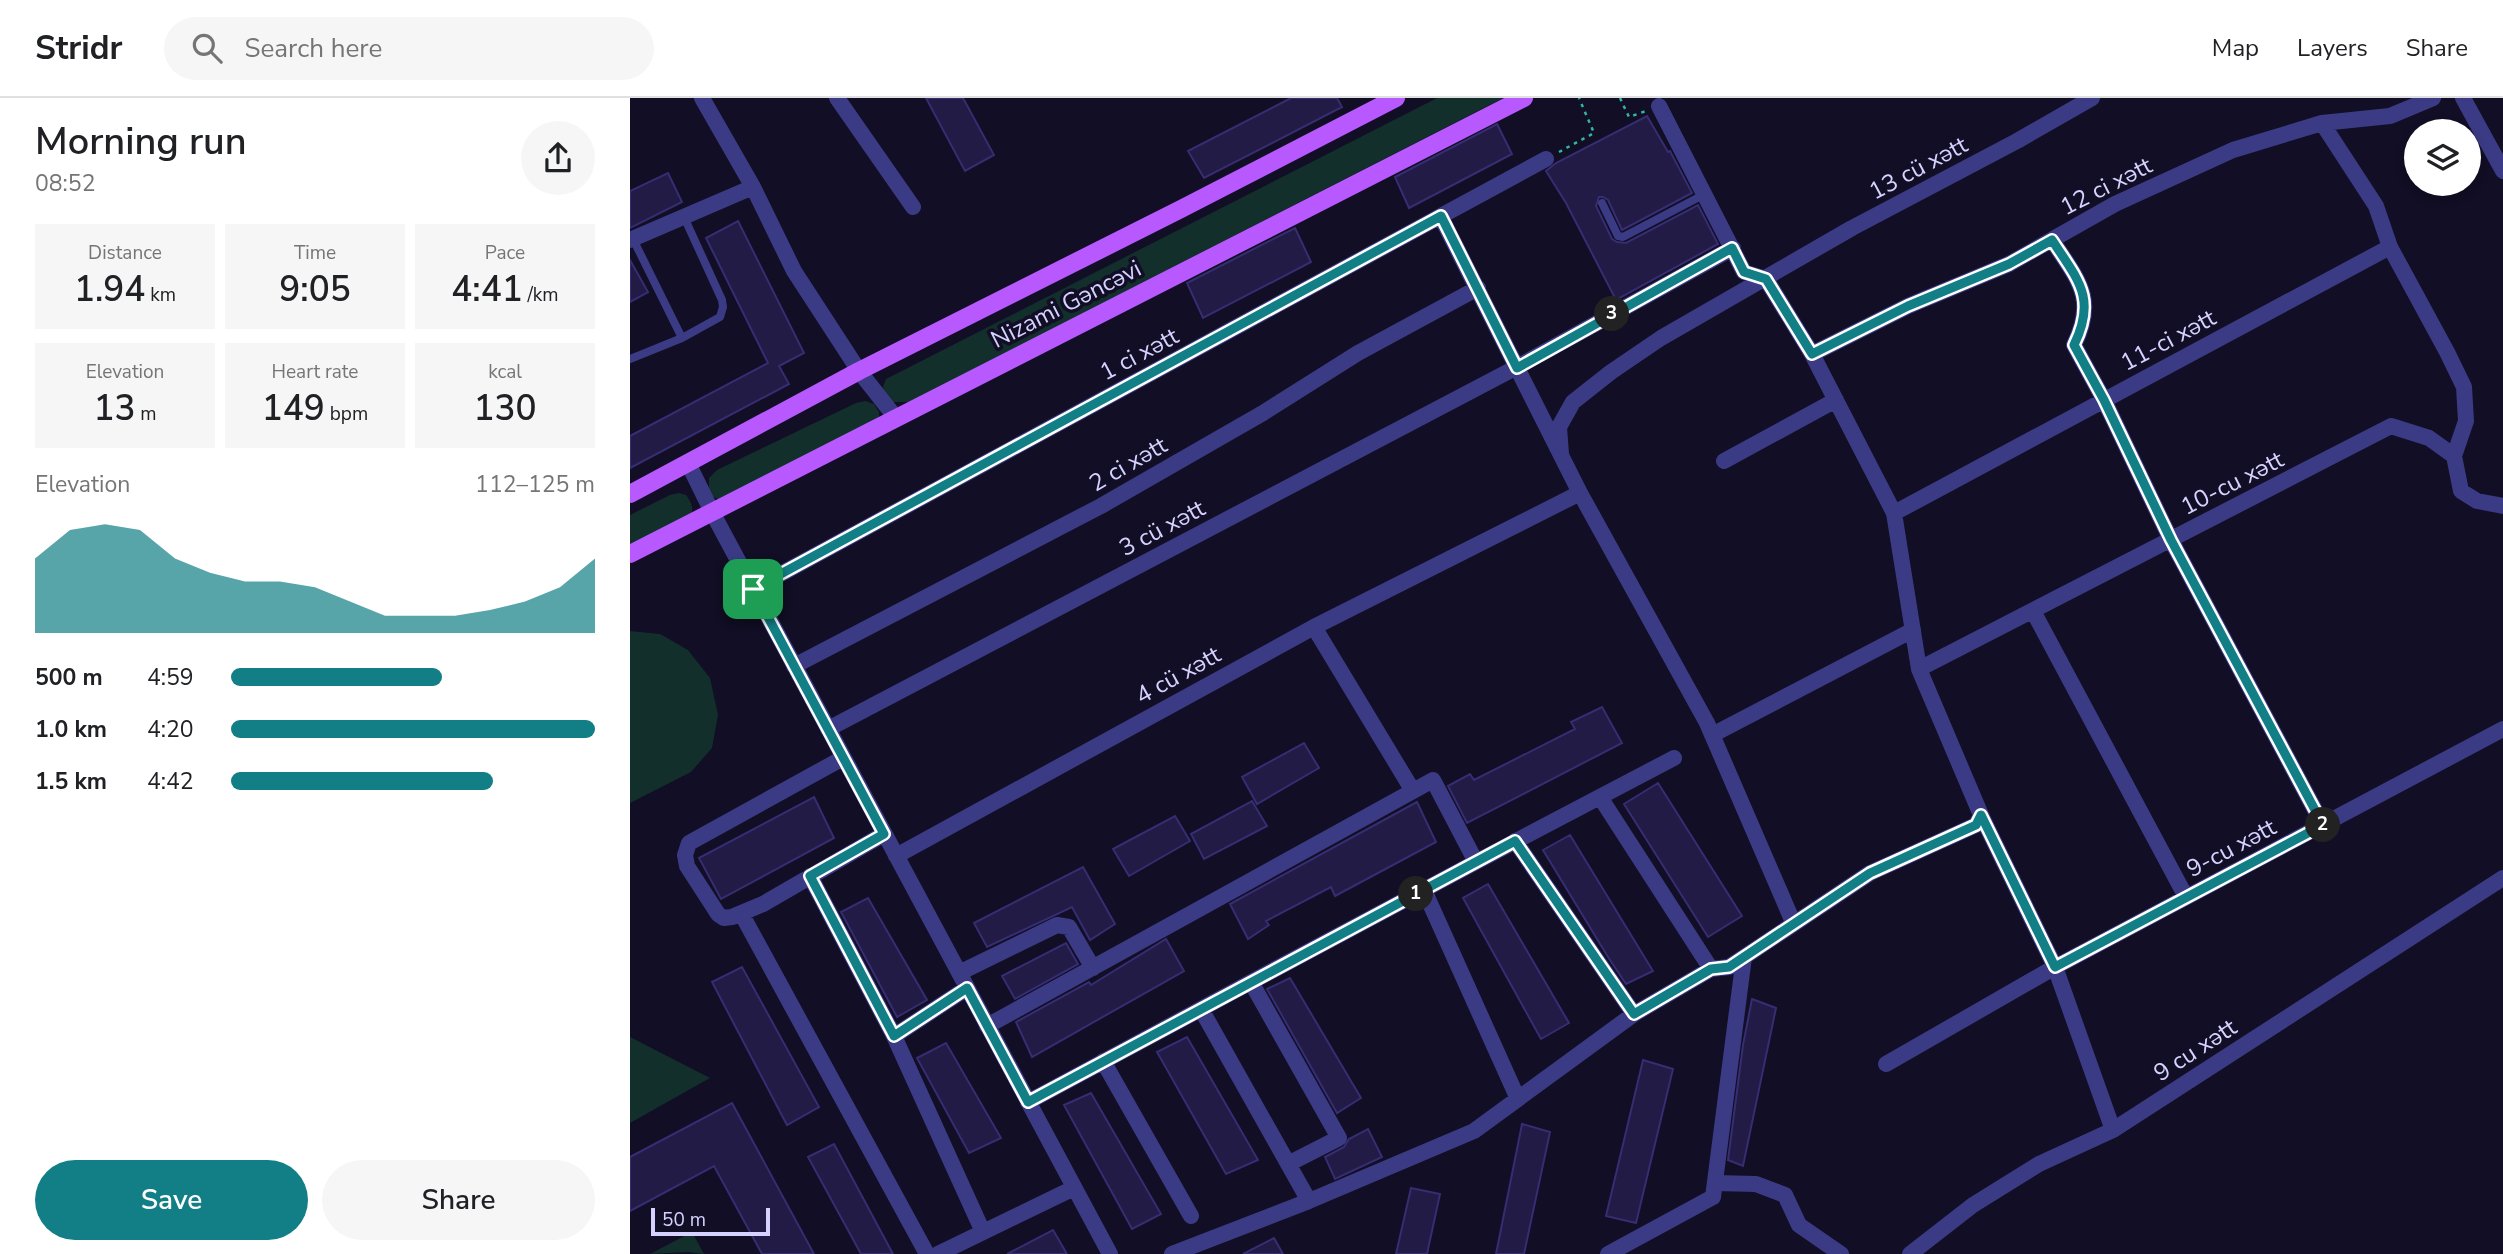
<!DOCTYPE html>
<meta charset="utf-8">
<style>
body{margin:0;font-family:"Nunito Sans",sans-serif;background:#f6f6f6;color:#202124;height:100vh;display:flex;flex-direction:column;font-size:26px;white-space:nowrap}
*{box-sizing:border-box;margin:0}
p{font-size:23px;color:#757577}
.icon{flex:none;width:38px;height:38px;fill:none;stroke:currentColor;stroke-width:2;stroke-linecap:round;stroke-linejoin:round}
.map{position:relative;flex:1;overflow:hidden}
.sheet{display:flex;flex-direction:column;background:#fff;width:630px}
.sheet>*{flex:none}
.buttons{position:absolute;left:1774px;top:21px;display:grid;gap:14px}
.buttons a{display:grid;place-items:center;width:77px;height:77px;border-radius:50%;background:#fff;box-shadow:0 4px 10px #0003;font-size:35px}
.scale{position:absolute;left:21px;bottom:18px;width:119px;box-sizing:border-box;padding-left:7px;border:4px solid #d5d2ff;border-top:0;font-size:19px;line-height:24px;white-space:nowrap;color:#d5d2ff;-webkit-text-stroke:5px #110e25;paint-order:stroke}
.pin{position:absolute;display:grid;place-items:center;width:60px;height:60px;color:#fff;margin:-30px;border-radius:14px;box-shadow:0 4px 10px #0006}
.km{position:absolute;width:35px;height:35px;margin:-18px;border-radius:50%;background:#222;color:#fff;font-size:19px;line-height:35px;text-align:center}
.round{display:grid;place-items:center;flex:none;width:74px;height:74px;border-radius:37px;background:#f6f6f6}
.headline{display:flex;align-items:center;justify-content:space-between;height:119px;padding:0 35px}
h1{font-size:38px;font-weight:600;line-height:52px}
.metrics{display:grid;grid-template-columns:repeat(3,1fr);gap:10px;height:119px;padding:7px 35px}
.metrics div{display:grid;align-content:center;border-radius:0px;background:#f6f6f6;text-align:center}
.metrics b{font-size:35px;font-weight:600}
.metrics small{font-size:19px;font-weight:400}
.metrics p{font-size:19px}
.chart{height:196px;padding:14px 35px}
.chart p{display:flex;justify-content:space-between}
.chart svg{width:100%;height:126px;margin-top:7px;fill:#127f86;opacity:.7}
.primary-button{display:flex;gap:14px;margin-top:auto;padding:14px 35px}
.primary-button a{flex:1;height:80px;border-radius:42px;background:#127f86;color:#fff;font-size:28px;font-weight:600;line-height:80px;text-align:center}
.primary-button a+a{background:#f6f6f6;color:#202124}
ul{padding:0 35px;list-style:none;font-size:23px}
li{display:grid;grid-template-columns:112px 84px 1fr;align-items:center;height:52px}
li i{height:18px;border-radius:9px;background:#127f86}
header{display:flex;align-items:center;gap:42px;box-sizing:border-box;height:98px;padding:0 35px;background:#fff;border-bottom:2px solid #e0e0e0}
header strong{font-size:33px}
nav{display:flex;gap:38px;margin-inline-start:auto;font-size:24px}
.search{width:490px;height:63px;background:#f6f6f6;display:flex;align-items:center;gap:18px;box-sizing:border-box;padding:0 24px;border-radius:38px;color:#757577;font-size:26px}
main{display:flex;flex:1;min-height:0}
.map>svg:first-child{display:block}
.green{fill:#122f2c}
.building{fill:#211b46;stroke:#362d72;stroke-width:2}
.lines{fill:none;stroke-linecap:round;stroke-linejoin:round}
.path{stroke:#2fb6a6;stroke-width:2.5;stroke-dasharray:3.5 5;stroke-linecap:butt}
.service{stroke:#3a3b84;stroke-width:8}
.minor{stroke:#3a3b84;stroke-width:16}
.primary{stroke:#b759ff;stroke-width:18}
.route-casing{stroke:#fff;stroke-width:14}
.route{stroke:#127f86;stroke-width:9}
.labels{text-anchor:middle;stroke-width:7;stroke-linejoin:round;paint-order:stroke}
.street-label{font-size:24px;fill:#d5d2ff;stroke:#110e25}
</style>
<header>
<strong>Stridr</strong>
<div class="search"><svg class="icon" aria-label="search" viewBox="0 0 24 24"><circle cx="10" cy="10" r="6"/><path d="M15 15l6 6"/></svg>Search here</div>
<nav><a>Map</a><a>Layers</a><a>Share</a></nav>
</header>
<main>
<section class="sheet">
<div class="headline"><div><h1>Morning run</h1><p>08:52</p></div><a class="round"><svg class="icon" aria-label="share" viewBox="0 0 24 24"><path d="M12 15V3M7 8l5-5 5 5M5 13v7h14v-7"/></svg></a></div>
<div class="metrics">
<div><p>Distance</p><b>1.94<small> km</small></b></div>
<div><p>Time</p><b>9:05</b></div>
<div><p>Pace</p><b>4:41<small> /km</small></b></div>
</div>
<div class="metrics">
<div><p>Elevation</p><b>13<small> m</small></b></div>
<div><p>Heart rate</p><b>149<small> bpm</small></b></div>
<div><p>kcal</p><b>130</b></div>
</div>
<div class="chart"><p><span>Elevation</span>112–125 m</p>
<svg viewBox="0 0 160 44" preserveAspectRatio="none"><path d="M0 44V18L10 8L20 6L30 8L40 18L50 23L60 26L70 26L80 28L90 33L100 38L110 38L120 38L130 36L140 33L150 28L160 18V44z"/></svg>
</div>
<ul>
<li><b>500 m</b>4:59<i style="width:58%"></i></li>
<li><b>1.0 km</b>4:20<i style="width:100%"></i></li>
<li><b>1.5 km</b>4:42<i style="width:72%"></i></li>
</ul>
<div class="primary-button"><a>Save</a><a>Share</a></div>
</section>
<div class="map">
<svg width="1873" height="1156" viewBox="0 0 1873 1156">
<rect width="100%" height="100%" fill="#110e25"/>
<path class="green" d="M807 0H873L279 304H262L255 297 253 289 256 281Z
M235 303 244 306 249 314V320L90 402 79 397V380L87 372 226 305Z
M49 395 56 397C61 404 64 409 61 417L0 449V417L40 397Z
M0 533 30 536 58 552 80 580 88 617 82 650 61 674 0 705Z
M0 939 80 980 0 1025Z
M62 1134 74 1156 58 1154 20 1156Z"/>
<path class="building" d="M296 0H333L364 57 335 73Z
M661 0H707L712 9 574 80 558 53Z
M1017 18 1038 54 1040 53 1062 95 992 132 978 102 973 99H969L966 108 982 141 987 144 996 145 1068 107 1088 146 986 202 936 105 916 73 926 65Z
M867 26 882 56 779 110 765 79Z
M38 75 52 104 0 130V93Z
M108 123 174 255 149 268 159 286 0 370V338L138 265 76 140Z
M665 130 681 164 573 220 557 185Z
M0 162 18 194 0 204Z
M972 609 992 645 837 725 818 688 840 676 844 682 945 631 941 624Z
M674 645 689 670 627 706 612 679Z
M1028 685 1112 818 1078 839 994 706Z
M184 699 204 740 91 801 69 760Z
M622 703 637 728 574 761 561 736Z
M787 704 806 744 705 798 701 789 636 823 639 827 618 841 600 806Z
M545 718 560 743 499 778 483 751Z
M940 737 1023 873 996 886 978 859 913 752Z
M453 769 485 826 460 842 442 809 357 849 344 825Z
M858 786 939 925 911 941 833 800Z
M238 800 297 902 267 919 211 814Z
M536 841 554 873 402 959 386 924 459 884 461 887Z
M436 845 448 866 385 901 372 878Z
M112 869 189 1009 157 1027 82 884Z
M660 880 731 1000 707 1015 637 891Z
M1122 901 1146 910 1113 1068 1098 1062 1113 947Z
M557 939 628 1062 596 1076 527 954Z
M316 945 371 1040 339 1055 287 960Z
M1013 962 1043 971 1006 1125 976 1118Z
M461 995 531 1116 502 1131 434 1007Z
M102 1005 184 1156H132L84 1068 0 1113V1059Z
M892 1026 920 1034 894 1156H866Z
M738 1031 752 1059 705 1081 695 1059 714 1049 719 1041Z
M204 1046 263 1156H231L178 1059Z
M781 1090 810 1096 797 1156H766Z
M423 1132 437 1156H377Z
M644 1140 653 1156H613Z"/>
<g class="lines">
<path class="path" d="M990 0 999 19 1016 13
M929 54 964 35 949 0"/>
<path class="service" d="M972 105 988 138 993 139 1075 96
M3 141 52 240
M0 261 52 240 90 219 93 209 92 202 54 119"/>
<path class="minor" d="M72 0 123 89 164 173 229 273 266 320
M207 0 283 109
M1833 0 1873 73
M1029 8 1114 174 1136 181 1182 256 1264 415 1289 571 1351 717 1425 869 1483 1032
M1692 25 1746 108 1760 149 1817 254 1834 289 1836 323 1824 358 1831 393 1847 403 1873 408
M811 119 950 395
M0 142 123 89
M1422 142C1448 182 1467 200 1444 247L1474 302 1541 442 1693 727
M1182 256 1278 208 1379 166 1485 106 1603 52 1692 25 1760 18 1803 0
M931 356 929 329 943 304 981 274 1031 240 1222 130 1387 43 1462 0
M1094 363 1206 302
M58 365 82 414 480 1156
M1264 415 1760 149
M123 491 916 61
M1403 513 1556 799
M684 529 950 395 1077 625 1163 824
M164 568 471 408 633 315 728 255 848 190
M1289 571 1761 328 1799 340 1824 358
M198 631 887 269 1103 150
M1082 637 1283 532
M213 660 59 745 55 757 57 768 88 816 94 820 102 819 133 806 254 736
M970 699 1081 871
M885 743 1004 916
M266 758 684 529 783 693
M846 764 1044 660
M180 778 264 938 353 1134
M794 792 888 1001
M111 815 297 1156
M329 875 427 827 439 829 463 870
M571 911 679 1103
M357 928 803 682 846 764 621 884
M264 938 337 890
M473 963 561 1118
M1256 966 1425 869 1873 631
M398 1004 621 884 709 1040 658 1066
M1085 1085 1126 1086 1155 1097 1169 1127 1211 1156
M308 1156 444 1090
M542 1156 679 1103 844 1033 1004 916 1081 871 1099 869 1240 775 1346 727 1351 717
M978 1156 1083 1099 1114 859
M1280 1156 1343 1107 1409 1066 1483 1032 1873 780"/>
<path class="primary" d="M0 396 229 273 551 111 766 0
M0 456 894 0"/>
</g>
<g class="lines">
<defs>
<path id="route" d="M811 118 887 270 1102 150 1114 174 1136 181 1182 256 1278 208 1379 166 1422 142C1448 182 1467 200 1444 247L1474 302 1541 442 1693 727 1425 869 1351 717 1346 727 1240 775 1099 869 1081 871 1004 916 885 743 398 1004 337 890 264 938 180 778 254 736 123 491Z"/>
</defs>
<use href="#route" class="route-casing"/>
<use href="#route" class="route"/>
</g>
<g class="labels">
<g class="street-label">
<text transform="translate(1288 70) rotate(-28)" y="8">13 cü xətt</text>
<text transform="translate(1476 88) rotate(-27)" y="8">12 ci xətt</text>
<text transform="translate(436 206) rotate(-27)" y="8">Nizami Gəncəvi</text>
<text transform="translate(1538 242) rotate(-28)" y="8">11-ci xətt</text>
<text transform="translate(509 256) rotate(-28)" y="8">1 ci xətt</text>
<text transform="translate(498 366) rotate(-30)" y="8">2 ci xətt</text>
<text transform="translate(1602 385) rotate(-27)" y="8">10-cu xətt</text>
<text transform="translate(532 430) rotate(-28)" y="8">3 cü xətt</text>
<text transform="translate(548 577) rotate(-29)" y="8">4 cü xətt</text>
<text transform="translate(1601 750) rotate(-28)" y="8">9-cu xətt</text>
<text transform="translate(1565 952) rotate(-33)" y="8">9 cu xətt</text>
</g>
</g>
</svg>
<div class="buttons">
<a><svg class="icon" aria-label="layers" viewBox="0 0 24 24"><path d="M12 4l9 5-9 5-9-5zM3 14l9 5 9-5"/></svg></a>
</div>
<div class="scale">50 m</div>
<div class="pin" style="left:123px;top:491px;background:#1e9e55"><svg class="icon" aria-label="arrive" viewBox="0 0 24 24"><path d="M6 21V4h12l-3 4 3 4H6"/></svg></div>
<b class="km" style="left:786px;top:796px">1</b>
<b class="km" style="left:1693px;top:727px">2</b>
<b class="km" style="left:982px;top:216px">3</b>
</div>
</main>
